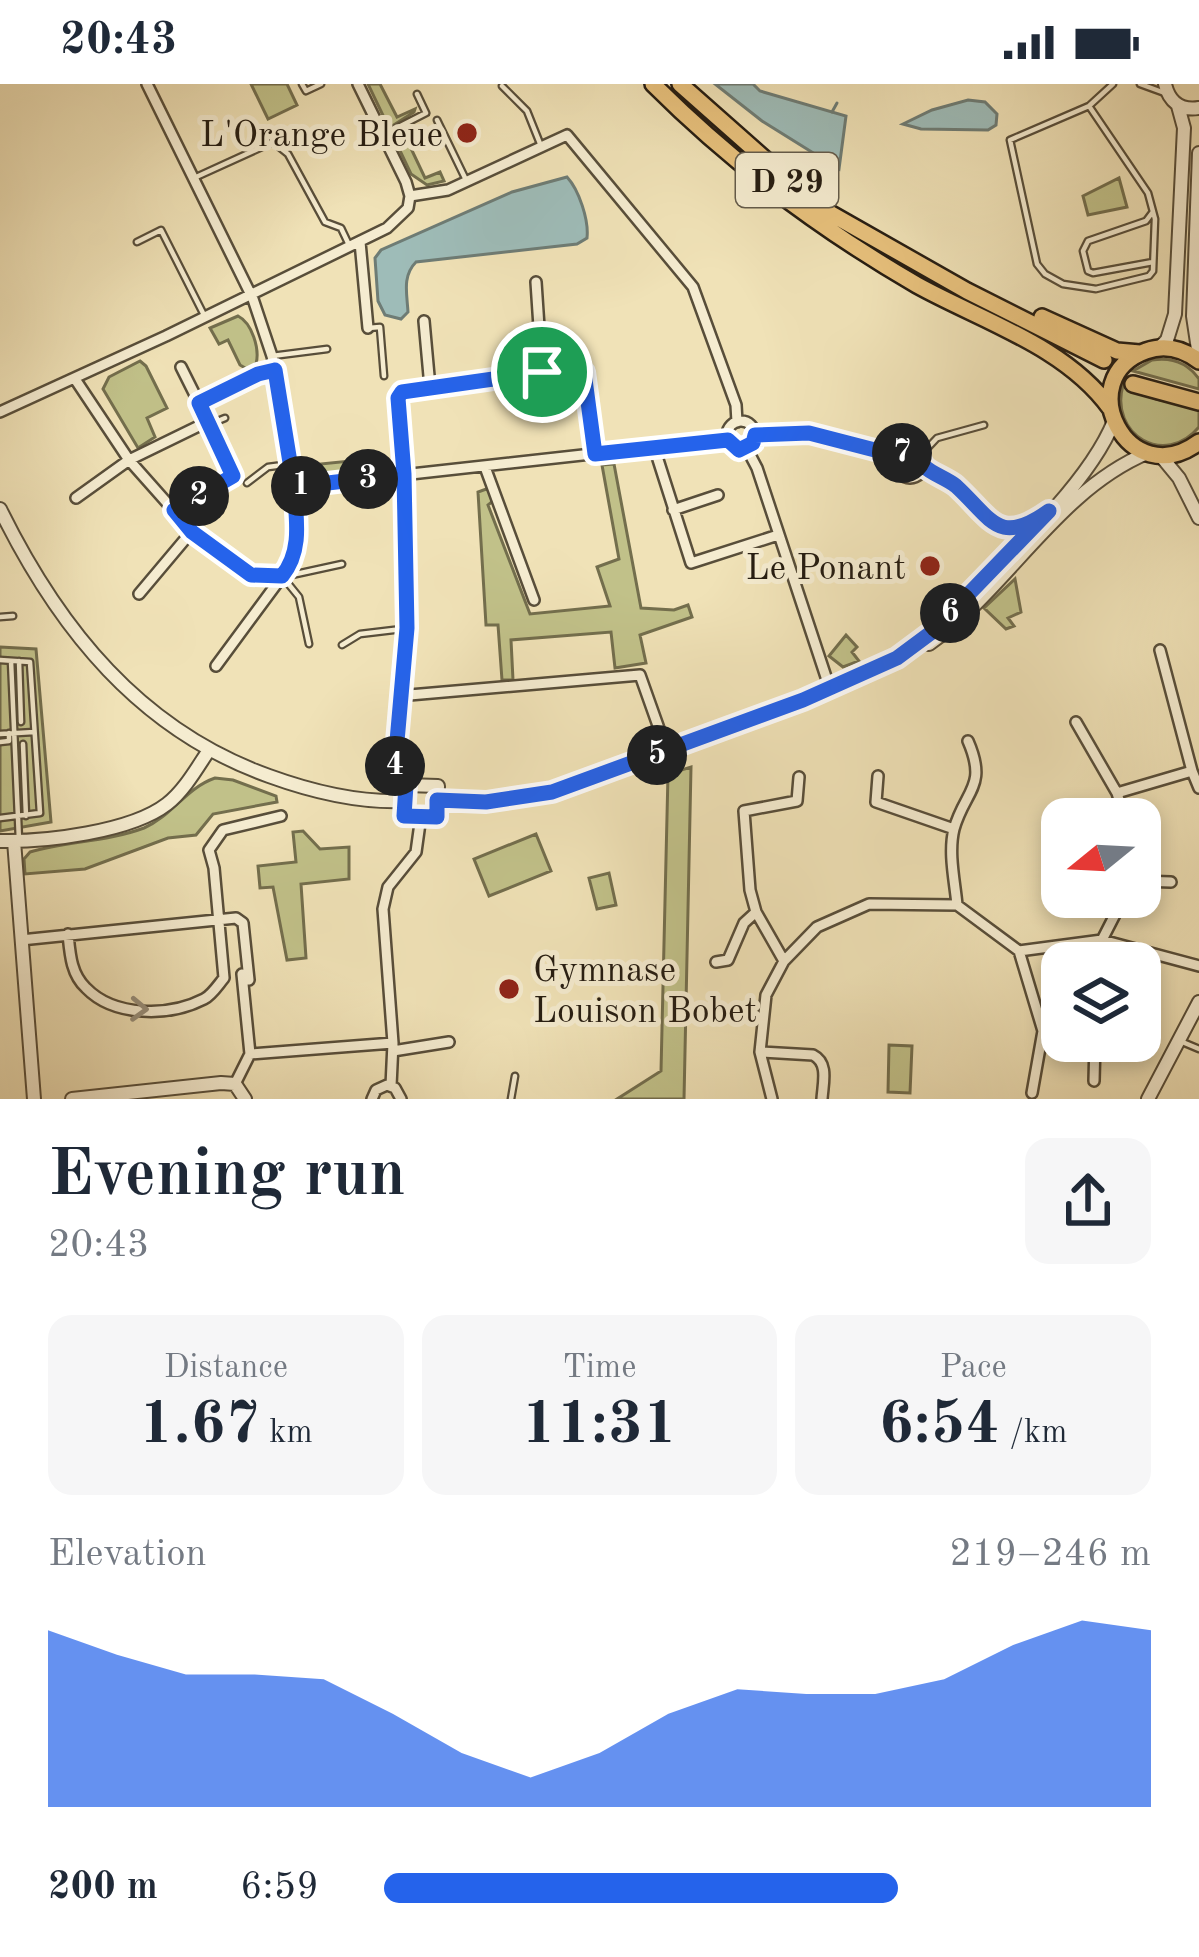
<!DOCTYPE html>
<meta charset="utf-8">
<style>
body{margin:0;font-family:"Old Standard TT",serif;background:#f6f6f7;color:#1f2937;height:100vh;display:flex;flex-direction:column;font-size:45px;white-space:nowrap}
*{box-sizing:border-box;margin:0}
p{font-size:39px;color:#747a83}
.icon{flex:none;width:66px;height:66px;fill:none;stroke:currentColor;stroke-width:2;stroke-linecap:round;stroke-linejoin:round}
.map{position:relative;height:1015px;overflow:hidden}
.panel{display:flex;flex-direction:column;background:#fff;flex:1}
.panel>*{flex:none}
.needle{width:78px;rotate:252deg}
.controls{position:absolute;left:1041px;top:714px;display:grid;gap:24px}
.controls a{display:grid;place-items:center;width:120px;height:120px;border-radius:24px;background:#fff;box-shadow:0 6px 18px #0003;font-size:60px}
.pin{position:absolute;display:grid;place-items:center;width:102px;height:102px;color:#fff;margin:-51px;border:6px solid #fff;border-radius:50%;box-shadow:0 3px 12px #0007}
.km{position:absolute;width:60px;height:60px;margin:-30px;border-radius:50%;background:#222;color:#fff;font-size:33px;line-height:60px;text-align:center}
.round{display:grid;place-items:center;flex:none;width:126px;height:126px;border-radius:24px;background:#f6f6f7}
.head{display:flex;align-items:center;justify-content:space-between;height:204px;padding:0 48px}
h1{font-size:66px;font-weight:600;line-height:90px}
.figures{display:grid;grid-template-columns:repeat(3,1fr);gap:18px;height:204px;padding:12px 48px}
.figures div{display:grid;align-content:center;border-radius:24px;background:#f6f6f7;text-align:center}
.figures b{font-size:60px;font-weight:600}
.figures small{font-size:33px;font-weight:400}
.figures p{font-size:33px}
.chart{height:336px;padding:24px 48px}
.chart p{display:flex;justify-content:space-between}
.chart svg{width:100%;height:216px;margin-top:12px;fill:#2563eb;opacity:.7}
ul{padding:0 48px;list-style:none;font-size:39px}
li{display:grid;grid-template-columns:192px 144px 1fr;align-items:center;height:90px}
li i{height:30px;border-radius:15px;background:#2563eb}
.status{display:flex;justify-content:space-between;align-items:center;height:84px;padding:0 60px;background:#fff;direction:ltr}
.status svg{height:33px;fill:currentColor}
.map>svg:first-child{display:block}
.green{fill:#c1c189;stroke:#736e4d;stroke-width:3}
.water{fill:#9ebcb8;stroke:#6e7c75;stroke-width:3}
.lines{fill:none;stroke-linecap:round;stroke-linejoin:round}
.stream{stroke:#6e7c75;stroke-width:3}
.service-casing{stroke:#584e3a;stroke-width:9}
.minor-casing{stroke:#584e3a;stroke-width:14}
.tertiary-casing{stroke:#584e3a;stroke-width:16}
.primary-casing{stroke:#251c11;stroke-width:20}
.service{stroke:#f5ecd0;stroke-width:4.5}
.minor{stroke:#f5ecd0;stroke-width:9}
.tertiary{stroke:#f5ecd0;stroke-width:12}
.primary{stroke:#e8c17c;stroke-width:15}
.oneway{stroke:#978e7a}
.route-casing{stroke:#fff;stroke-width:24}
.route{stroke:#2563eb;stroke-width:15}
.poi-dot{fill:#8f2418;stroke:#f5ecd0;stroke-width:4.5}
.labels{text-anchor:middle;stroke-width:10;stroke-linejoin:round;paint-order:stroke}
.shield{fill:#f5ecd0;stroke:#635a4a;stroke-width:3}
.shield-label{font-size:33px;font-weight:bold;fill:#251c11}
.poi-label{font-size:36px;fill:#251c11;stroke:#f5ecd0;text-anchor:end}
</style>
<div class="status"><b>20:43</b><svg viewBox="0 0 49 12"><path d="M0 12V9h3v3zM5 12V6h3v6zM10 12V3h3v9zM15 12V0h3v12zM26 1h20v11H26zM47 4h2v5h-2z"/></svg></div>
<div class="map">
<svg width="1199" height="1015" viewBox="0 0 1199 1015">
<rect width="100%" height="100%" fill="#f0e2b7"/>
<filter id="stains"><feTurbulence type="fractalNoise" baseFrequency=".00167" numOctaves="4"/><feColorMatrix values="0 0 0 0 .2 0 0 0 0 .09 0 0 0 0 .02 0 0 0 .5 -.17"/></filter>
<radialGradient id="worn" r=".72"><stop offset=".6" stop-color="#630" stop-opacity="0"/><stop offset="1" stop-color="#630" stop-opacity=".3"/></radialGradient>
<path class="green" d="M251 0H287L297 21 268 35Z
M368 0H380L397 33 415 25 414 28 389 44Z
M411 43 414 51 407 56 425 94 440 88 444 97 427 101 411 90 393 52Z
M1119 94 1127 123 1088 131 1083 112Z
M238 232C252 239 260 265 256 280L247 285 240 281 228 256 219 260 210 244Z
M1152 276C1171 273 1188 279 1199 295V305L1133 287Z
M140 277 146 282 167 324 147 334 155 353 138 364 103 305 109 293Z
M1123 301 1156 315 1199 324V343C1165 384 1109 351 1123 301Z
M360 376 365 387 313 392 300 383 305 378 311 381Z
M614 380 641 524 674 526 688 521 692 533 640 551 646 579 615 584 611 548 511 556 513 596H502L498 541H486L478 408 489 404 493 417 488 421 530 530 610 522 597 483 619 475 602 381Z
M1015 495 1021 528 1008 534 1014 542 1006 545 984 524Z
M846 551 857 563 852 568 859 577 843 583 829 572Z
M0 563 36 565 51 738 0 747Z
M691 683 684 1015H617L661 987 668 690Z
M215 694 233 696 276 712 277 718 213 730 196 751 168 754 85 785 25 790 24 775 30 768C68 757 106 758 144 744 172 732 186 704 215 694Z
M303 747 320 765 349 763V795L301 800 306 874 287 876 273 803 260 804 258 782 296 778 293 748Z
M536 750 551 787 489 812 474 775Z
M609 789 616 821 597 825 589 794Z
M889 961 912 962 910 1009 888 1008Z"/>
<path class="water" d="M715 0H753L760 7 846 32 839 85 762 37Z
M968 16 985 18 997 30 996 41 988 46 921 45 903 40 932 26Z
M567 93C579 106 589 136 587 154L577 160 416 178C402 192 407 210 408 228L401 235 385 231 378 217 375 174 381 166 512 108Z"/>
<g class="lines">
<path class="stream" d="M832 28 837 19"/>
<defs>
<path id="service" d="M302 0 306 7 321 0
M1140 0 1162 8
M502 2 527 27 541 62
M1089 22 1010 56 1037 180 1045 190 1063 200 1096 205 1149 192 1153 187 1155 135 1148 109 1089 22 1113 0
M437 36 467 98
M383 51 426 29 417 10
M194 94 273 58 288 70 325 138 341 144 350 163
M1152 129 1146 137 1088 157 1083 167 1088 187 1093 189 1153 178
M137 158 161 146 205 233
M368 244 380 243 384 292
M272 272 327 265
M208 341 225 334
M921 371 937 354 984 341
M247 399 268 383 291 380
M192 447 203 435 220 427
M282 492 299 513 309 560
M287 492 342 480
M0 533 13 532
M342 561 360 550 402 545
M0 576 30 578 40 729 0 734
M11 577 19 756
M19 577 21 638
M0 650 34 648
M0 658 9 657V649
M23 660 26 732
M1180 957 1199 965
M511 1015 515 992"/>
<path id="minor" d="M147 0 253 215 272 272 284 325 294 403 297 458 292 479 216 582
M410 112 448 106 567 51 693 203 736 321 737 338
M360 158 368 244
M536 198 542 288
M424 237 430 303
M181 283 199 319
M75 295 129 376 192 447 251 491 282 492
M0 328 166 252 387 144 408 124 410 112 406 98 358 0
M727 351a14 14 0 1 1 28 0a14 14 0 1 1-28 0Z
M755 351 809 349 898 372
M654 363 691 479 778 451
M747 365 757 384 830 605
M896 380a14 14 0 1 1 28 0a14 14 0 1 1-28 0Z
M485 383 534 516
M924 383C974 399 984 473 1044 430
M294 403 727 355
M76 414 129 376 207 338 199 319 258 290 275 286
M174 426 233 392 207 338
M673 426 718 411
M139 510 192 447
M1160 566 1192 687
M398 612 640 591 667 667
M1076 638 1117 709 1125 735
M878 692 876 718 954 745
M406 701 395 689V680L408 499 398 314 402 308C461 296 523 289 584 288L595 370
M1117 709 1192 687 1199 704
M1140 797 1171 798
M957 821C955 798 948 769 954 745 965 706 988 703 968 657
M68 850C70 870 71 890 86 904 114 933 169 933 204 915 212 911 218 901 224 894L214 784 209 766 223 746 281 732
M21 856 236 834 243 839 249 896
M1102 856 1124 813
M1019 867 1043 947 1032 1009
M784 877 756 828 750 806 744 727 797 717 799 693
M716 878 728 876 744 839 756 828
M1043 947H1062
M393 967 449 958
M760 968 813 971C829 979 823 999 822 1015
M250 970 393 959
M1094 997 1095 957
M235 1000 250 970 242 890
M391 1002 393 959 383 825 388 803 416 768 421 732
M372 1015 376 1006 387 1001 395 1004 401 1015
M772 1015 760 968 766 911 784 877 817 843 869 820 957 821 1019 867 1102 856 1199 882"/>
<path id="tertiary" d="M1165 0C1169 18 1181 27 1199 24
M1199 69 1193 232 1199 272
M1159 264 1167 256 1175 230 1184 44 1178 22
M1160 371 1179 394 1199 434
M0 425C59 545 140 646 269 692 313 708 358 719 405 717
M929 560C1008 504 1057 407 1147 369
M406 701 438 702 437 733 405 732Z
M437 716 486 719 520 715 590 695 842 600 906 569 932 548C987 491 1085 409 1114 337
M0 757C45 758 131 748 167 720 184 707 197 684 209 666
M14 757 34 1015
M72 1015 221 999 235 1000 245 1015
M1148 1015 1199 918"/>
<path id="primary" d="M653 0C731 78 822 146 917 201 982 237 1065 262 1110 324
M680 0 819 123 967 207 1104 276
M1042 233 1117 267 1140 269
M1199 277C1183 265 1165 260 1146 267 1070 294 1128 411 1199 358
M1133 300 1199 318"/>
</defs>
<use href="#service" class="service-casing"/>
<use href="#minor" class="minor-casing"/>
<use href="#tertiary" class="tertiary-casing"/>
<use href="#primary" class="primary-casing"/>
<use href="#service" class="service"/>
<use href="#minor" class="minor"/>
<use href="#tertiary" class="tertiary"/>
<use href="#primary" class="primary"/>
</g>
<defs><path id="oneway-chevron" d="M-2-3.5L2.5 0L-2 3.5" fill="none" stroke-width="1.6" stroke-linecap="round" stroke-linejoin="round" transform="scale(3)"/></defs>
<use class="oneway" href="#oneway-chevron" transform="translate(139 925) rotate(2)"/>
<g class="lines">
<defs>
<path id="route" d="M542 288 402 308 398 314 404 390 294 403 275 286 258 290 199 319 233 392 174 426 192 448 251 491 282 492C303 466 296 434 294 403L404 390 407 544 395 680V688L406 701 404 732 437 733V716L486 718 552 708 803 616 897 574 932 548 1049 427C998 463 992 435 956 402 948 395 930 389 924 382 920 377 920 371 916 367L898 372 809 349 755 351 753 359 739 366 728 356 595 370 584 288H542"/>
</defs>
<use href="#route" class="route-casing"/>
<use href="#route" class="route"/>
</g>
<g class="poi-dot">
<circle cx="467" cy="49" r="12"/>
<circle cx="930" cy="482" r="12"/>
<circle cx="509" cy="905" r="12"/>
</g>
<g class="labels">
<rect class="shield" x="736" y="69" width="102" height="54" rx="9"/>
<g class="shield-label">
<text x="787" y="108">D 29</text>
</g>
<g class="poi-label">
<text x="443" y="62">L'Orange Bleue</text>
<text x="906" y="495">Le Ponant</text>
<text x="533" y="897" text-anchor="start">Gymnase<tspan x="533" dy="41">Louison Bobet</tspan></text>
</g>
</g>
<rect width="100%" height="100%" filter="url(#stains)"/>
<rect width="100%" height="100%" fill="url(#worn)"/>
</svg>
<div class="controls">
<a><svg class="needle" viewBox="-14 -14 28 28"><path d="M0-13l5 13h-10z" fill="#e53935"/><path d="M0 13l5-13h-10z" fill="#747a83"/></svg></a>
<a><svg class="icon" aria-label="layers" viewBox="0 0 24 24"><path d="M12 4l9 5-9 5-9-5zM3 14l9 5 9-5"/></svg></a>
</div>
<div class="pin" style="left:542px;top:288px;background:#1e9e55"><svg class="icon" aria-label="arrive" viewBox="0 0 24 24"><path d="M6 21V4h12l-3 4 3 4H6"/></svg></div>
<b class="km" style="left:301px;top:402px">1</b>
<b class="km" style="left:199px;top:412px">2</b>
<b class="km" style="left:368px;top:395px">3</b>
<b class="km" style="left:395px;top:682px">4</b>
<b class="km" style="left:657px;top:671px">5</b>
<b class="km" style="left:950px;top:529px">6</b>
<b class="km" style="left:902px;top:369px">7</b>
</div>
<section class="panel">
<div class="head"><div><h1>Evening run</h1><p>20:43</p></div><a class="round"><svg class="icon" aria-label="share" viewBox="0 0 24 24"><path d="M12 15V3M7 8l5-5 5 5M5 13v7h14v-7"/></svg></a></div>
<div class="figures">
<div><p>Distance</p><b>1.67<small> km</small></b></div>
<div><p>Time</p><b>11:31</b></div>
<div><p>Pace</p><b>6:54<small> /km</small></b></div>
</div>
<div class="chart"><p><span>Elevation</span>219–246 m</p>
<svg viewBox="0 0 160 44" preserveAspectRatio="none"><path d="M0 44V8L10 13L20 17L30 17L40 18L50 25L60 33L70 38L80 33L90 25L100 20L110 21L120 21L130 18L140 11L150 6L160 8V44z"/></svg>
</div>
<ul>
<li><b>200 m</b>6:59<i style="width:67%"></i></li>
</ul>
</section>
